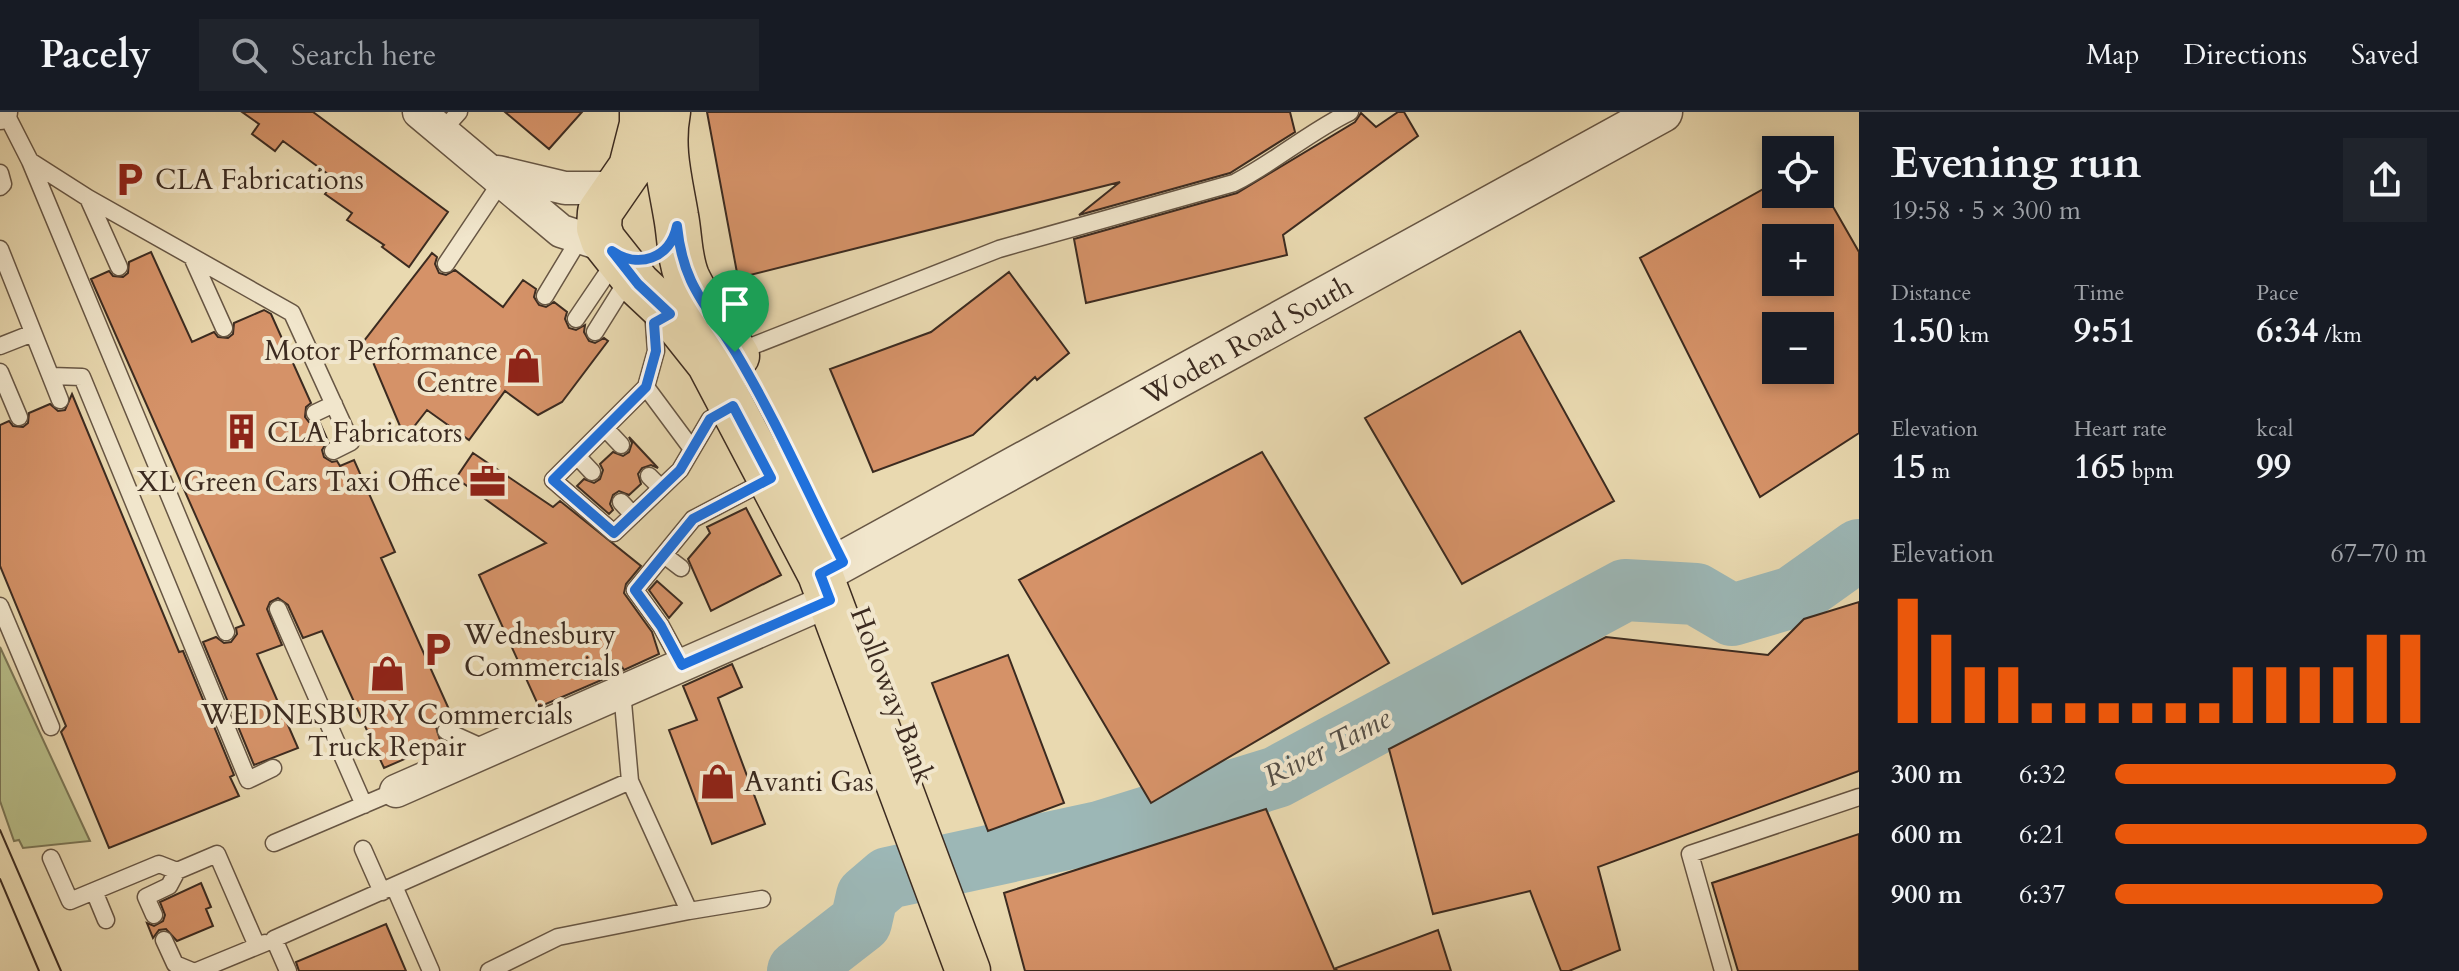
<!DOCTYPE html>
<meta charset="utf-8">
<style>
body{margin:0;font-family:Cardo,serif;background:#20242c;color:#f1f3f6;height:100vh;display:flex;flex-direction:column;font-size:30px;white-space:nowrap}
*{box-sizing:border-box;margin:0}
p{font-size:26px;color:#9ea1a6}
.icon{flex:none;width:44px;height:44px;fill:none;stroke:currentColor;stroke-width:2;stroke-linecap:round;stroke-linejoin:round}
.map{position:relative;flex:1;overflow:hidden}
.side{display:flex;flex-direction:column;background:#171b24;width:600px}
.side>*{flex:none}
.fabs{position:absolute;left:1762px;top:24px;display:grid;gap:16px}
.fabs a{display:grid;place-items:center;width:72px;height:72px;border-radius:0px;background:#171b24;box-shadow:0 4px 12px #0003;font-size:40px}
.pin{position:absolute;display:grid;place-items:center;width:68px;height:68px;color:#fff;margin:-82px -34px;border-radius:50% 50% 50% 0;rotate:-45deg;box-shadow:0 0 8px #0007}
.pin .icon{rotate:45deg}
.round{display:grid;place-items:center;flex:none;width:84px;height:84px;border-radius:0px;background:#20242c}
.head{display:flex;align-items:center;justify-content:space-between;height:136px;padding:0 32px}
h1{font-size:44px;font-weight:700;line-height:60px}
.stats{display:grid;grid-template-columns:repeat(3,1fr);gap:12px;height:136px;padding:8px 32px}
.stats div{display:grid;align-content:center}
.stats b{font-size:34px;font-weight:700}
.stats small{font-size:22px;font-weight:400}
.stats p{font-size:22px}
.chart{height:224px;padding:16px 32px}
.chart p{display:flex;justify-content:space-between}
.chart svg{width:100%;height:144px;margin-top:8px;stroke:#ea580c;stroke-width:6}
ul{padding:0 32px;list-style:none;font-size:26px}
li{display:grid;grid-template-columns:128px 96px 1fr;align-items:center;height:60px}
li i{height:20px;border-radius:10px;background:#ea580c}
header{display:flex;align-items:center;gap:48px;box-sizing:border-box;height:112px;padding:0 40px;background:#171b24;border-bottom:2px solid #363941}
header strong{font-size:38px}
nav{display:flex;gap:44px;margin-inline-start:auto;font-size:28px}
.search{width:560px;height:72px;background:#20242c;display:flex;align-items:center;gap:20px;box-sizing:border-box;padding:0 28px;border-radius:0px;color:#9ea1a6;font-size:30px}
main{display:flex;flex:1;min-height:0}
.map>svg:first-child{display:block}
.green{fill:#b8bf8a;stroke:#7a7555;stroke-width:2}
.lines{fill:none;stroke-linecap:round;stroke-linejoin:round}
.river{stroke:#9cb7b6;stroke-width:62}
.building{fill:#d59268;stroke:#3c2b20;stroke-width:2;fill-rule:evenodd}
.service-casing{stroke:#675644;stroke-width:19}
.minor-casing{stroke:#675644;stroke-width:35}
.tertiary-casing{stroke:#675644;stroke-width:43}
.primary-casing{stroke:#3c2b20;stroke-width:47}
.service{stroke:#f1e6cc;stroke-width:16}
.minor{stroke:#f1e6cc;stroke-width:32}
.tertiary{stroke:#f1e6cc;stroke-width:40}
.primary{stroke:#e9d9b0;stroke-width:44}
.tram{stroke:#3c2b20;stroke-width:2}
.route-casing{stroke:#fff;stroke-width:16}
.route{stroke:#1a73e8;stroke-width:10}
.labels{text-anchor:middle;stroke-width:8;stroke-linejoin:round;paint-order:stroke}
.poi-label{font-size:28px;fill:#3c2b20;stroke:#f1e6cc;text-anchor:start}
.street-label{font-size:28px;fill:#3c2b20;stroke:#f1e6cc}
.water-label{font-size:30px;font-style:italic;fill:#544e46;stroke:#f1e6cc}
</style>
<header>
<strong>Pacely</strong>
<div class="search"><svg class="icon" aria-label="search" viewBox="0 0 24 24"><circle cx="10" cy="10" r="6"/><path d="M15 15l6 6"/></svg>Search here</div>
<nav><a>Map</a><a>Directions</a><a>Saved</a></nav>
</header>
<main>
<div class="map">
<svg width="1859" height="859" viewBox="0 0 1859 859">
<rect width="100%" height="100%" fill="#e9d9b0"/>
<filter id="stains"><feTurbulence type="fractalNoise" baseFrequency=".0025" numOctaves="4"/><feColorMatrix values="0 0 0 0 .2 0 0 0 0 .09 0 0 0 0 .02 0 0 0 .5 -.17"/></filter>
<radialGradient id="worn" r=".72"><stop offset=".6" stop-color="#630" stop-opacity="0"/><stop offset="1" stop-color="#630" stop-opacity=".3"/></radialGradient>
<path class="green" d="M0 535 90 729 23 736 19 728 14 729 0 689Z"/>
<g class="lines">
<path class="river" d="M798 859 861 810 867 784 888 766 1099 720 1277 665 1625 478 1696 482 1732 503 1793 485 1859 438"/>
</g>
<path class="building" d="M242 0H313L448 100 409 155 382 135 384 133 347 108 352 101 325 82 336 68 283 29 275 39 252 22 259 12Z
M505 0H582L549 37Z
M707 0H1290L1295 20 1230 61 1079 103 1120 70 738 166Z
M1398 0H1404L1418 24 1283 123 1287 143 1086 191 1074 127 1237 81 1355 10 1361 1 1376 15Z
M1776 70V82H1820V72L1859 140V321L1760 385 1640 146ZM1776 126H1820V170H1776ZM1776 214H1820V258H1776Z
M151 140 192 230 214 220 218 225 228 226 233 222 234 211 264 198 271 202 311 291 306 295 305 305 309 310 320 311 328 329 322 338 324 345 332 350 337 349 340 354 354 348 395 440 381 446 452 604 450 609 440 610 436 615 441 631 384 656 322 519 303 526 288 493 278 486 270 490 267 497 282 533 257 542 298 636 254 653 203 530 216 525 224 531 231 530 237 522 236 516 244 513 91 167 109 159 113 164 123 165 128 161 129 150Z
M432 141 437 145 435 152 439 161 446 163 455 158 503 195 523 168 536 177 534 185 539 193 546 195 554 190 567 200 565 207 569 216 576 218 585 213 584 220 589 229 595 231 604 226 608 229 562 290 538 303 505 279 469 328 427 298 405 326 364 229Z
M1009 160 1069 241 1037 268 1035 265 973 323 873 360 830 257 931 220Z
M1520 219 1614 389 1462 472 1365 306Z
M72 282 179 540 183 539 234 663 230 665 239 684 109 736 61 620 66 614 0 454V313L9 309 13 314 23 315 28 311 29 301 50 292 58 299 65 298Z
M629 325 658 356 651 353 642 356 638 362 641 372 629 383 619 379 613 383 610 392 613 398 609 402 577 374 584 367 594 371 600 367 603 358 600 352 613 340 623 344 629 340 632 331Z
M1262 340 1389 551 1151 691 1019 468Z
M473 341 553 395 560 389 641 454 626 472 624 481 652 520 659 542 624 558 618 549 608 548 601 556 604 567 539 595 479 463 546 431 456 366Z
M746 396 781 463 711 499 688 447 710 421 707 415Z
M657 469 682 491 669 506 649 478Z
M1859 490V659L1598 755 1620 838 1569 859H1561L1530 779 1433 802 1389 637 1606 525 1768 543 1804 507Z
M1008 543 1064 691 988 719 932 571Z
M732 552 742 575 718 586 765 712 712 732 669 618 697 608 683 574Z
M1266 697 1335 859H1025L1004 781Z
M1859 722V859H1738L1712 771Z
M201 771 211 795 206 797 213 814 177 829 166 817 159 818 153 826 147 811 154 814 163 809 165 803 160 790Z
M386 812 406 859H299L296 850Z
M1438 818 1451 859H1337L1336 856Z"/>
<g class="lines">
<defs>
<path id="service" d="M5 0 30 49 88 86 292 201 351 330 333 339
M442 19 459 0
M30 49 226 520
M0 61 3 72 0 75
M88 86 119 155
M0 137 60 288
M192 145 224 216
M446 152 503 67
M545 184 580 126
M665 205 654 211 656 239 646 275 553 368 614 421 680 358 710 307 732 295
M576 207 616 148
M595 220 630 164
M0 234 33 221
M737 240 999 137 1234 71C1275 50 1309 20 1350 0
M0 260 19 305
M51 264 82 265 248 668 273 656
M646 275 692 337
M315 301 334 292
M605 316 621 333
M577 344 592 360
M649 364 661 376
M621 390 633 403
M664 443 681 456
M0 494 51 615
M278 497 364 693
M682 553 661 514 635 478 693 407 769 367
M446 619 488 638
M274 731 396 679
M363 737 382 780
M51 746 70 789 159 752 177 759
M394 774 431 859
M94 779 106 808
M689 799 762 787
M154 803 146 785 169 774 177 759 217 742 257 834
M164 828 175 852 192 859
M197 859 265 831
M288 859 274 827 630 669
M489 859 558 825 689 799 630 669 622 579 612 558
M1723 859 1690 742 1859 685"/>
<path id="minor" d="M419 0 561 119 607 134
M0 1 1 0
M498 60 565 76H618
M396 679 830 488"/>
<path id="tertiary" d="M820 462 1662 0"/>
<path id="primary" d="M642 0V12L631 55 600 100 599 116 603 128 638 172 670 202 709 251 820 462 968 859
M668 0C661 37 670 68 676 104 680 125 679 145 687 165 700 194 721 217 737 244"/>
</defs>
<use href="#service" class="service-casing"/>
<use href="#minor" class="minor-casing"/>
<use href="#tertiary" class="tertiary-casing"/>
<use href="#primary" class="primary-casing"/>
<use href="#service" class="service"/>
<use href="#minor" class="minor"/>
<use href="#tertiary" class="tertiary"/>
<use href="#primary" class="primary"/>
<path class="tram" d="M0 718 61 859
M0 767 39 859"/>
</g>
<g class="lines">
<defs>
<path id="route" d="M677 114C683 174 707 193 736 241 776 308 808 381 843 450L820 462 830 488 682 553 661 514 635 478 693 407 771 366 733 294 710 307 680 358 614 421 553 368 646 275 656 239 654 211 670 202 638 172 612 139C638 157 670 147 677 114Z"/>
</defs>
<use href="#route" class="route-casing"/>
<use href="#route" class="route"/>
</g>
<defs>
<symbol id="parking-bare" viewBox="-9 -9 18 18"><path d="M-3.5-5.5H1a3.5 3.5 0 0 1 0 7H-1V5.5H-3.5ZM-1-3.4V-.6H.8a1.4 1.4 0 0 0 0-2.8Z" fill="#8f2418" stroke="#f1e6cc" stroke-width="2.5" paint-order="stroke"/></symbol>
<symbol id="shop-bare" viewBox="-9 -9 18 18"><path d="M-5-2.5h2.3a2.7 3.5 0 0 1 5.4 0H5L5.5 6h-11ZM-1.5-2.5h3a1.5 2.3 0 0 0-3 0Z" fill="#8f2418" stroke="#f1e6cc" stroke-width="2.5" paint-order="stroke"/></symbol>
<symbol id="building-bare" viewBox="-9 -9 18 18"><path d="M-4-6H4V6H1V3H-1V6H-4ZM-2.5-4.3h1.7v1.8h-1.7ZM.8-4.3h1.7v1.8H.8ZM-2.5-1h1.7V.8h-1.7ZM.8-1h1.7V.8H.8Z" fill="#8f2418" stroke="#f1e6cc" stroke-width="2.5" paint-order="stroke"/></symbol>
<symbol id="office-bare" viewBox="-9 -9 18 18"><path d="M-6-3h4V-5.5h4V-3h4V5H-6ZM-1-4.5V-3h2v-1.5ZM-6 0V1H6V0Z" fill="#8f2418" stroke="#f1e6cc" stroke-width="2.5" paint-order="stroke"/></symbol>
</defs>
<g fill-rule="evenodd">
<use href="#parking-bare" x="104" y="42" width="51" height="51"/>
<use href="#shop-bare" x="498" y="228" width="51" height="51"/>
<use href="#building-bare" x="216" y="294" width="51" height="51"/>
<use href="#office-bare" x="462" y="344" width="51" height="51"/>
<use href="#parking-bare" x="412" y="512" width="51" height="51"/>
<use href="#shop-bare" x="362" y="536" width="51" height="51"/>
<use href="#shop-bare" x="692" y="644" width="51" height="51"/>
</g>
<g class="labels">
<g class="poi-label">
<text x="155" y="77">CLA Fabrications</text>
<text x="498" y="248" text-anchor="end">Motor Performance<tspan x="498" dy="32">Centre</tspan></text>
<text x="267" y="330">CLA Fabricators</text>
<text x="461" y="379" text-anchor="end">XL Green Cars Taxi Office</text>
<text x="464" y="532">Wednesbury<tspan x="464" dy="32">Commercials</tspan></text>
<text x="387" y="612" text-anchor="middle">WEDNESBURY Commercials<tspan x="387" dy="32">Truck Repair</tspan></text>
<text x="744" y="679">Avanti Gas</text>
</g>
<g class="street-label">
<text transform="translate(1247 228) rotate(-29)" y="10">Woden Road South</text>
<text transform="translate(893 583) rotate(69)" y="10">Holloway Bank</text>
</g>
<g class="water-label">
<text transform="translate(1327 635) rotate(-27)" y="10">River Tame</text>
</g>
</g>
<rect width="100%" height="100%" filter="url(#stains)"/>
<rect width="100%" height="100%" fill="url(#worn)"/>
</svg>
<div class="fabs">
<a><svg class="icon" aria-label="locate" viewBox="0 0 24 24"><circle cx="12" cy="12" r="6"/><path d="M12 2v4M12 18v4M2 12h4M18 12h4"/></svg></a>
<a>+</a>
<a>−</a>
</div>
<div class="pin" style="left:735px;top:240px;background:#1e9e55"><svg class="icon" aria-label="arrive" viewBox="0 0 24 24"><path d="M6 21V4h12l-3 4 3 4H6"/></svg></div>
</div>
<section class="side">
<div class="head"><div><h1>Evening run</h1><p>19:58 · 5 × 300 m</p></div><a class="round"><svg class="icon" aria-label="share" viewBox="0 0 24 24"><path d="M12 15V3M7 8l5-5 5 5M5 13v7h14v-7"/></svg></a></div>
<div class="stats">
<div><p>Distance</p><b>1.50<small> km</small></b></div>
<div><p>Time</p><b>9:51</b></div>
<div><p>Pace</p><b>6:34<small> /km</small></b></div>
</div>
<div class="stats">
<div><p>Elevation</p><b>15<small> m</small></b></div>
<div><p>Heart rate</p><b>165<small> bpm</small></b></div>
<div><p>kcal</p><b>99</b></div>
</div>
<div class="chart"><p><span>Elevation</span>67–70 m</p>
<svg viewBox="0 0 160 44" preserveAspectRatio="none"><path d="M5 44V6M15 44V17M25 44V27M35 44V27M45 44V38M55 44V38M65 44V38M75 44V38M85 44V38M95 44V38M105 44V27M115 44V27M125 44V27M135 44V27M145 44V17M155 44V17"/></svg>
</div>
<ul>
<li><b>300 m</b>6:32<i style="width:90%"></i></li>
<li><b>600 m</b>6:21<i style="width:100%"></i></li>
<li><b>900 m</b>6:37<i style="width:86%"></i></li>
</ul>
</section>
</main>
